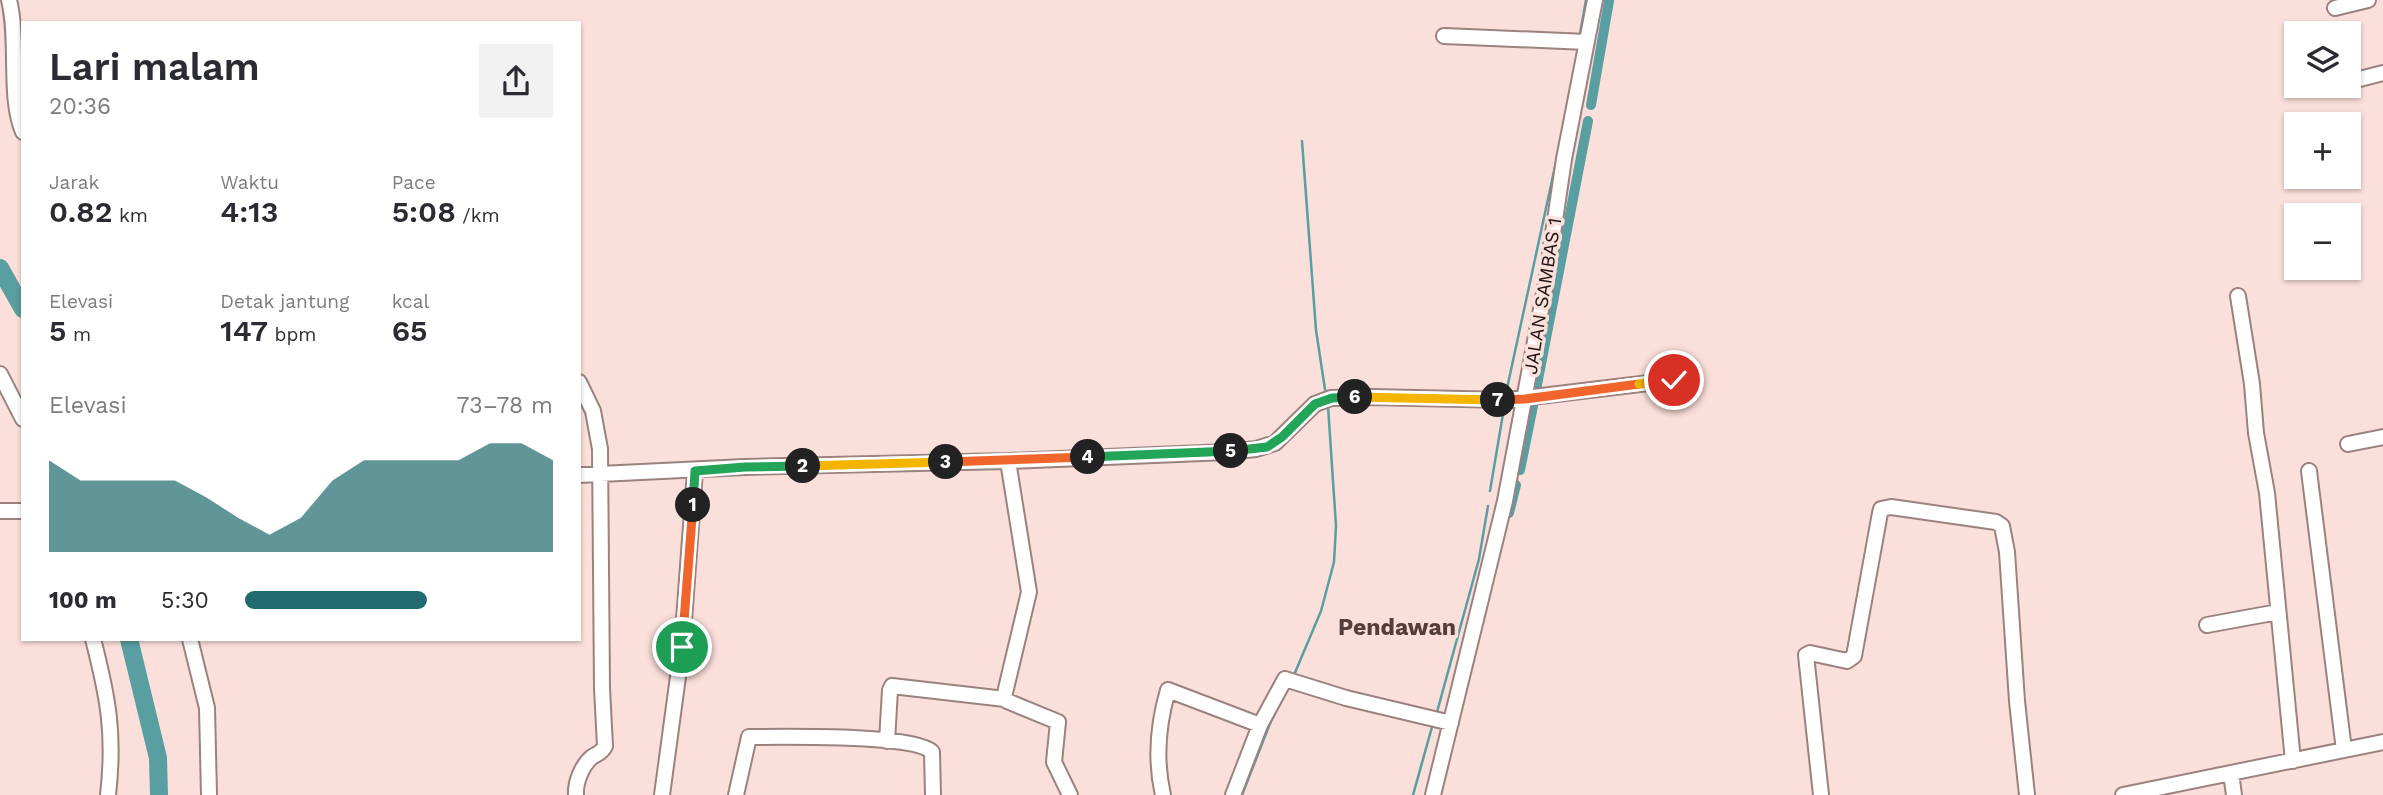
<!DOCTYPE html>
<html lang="id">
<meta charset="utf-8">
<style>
body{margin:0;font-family:"Work Sans",sans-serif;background:#f2f2f3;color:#2b2b33;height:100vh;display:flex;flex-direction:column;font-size:26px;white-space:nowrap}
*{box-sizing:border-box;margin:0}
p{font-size:23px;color:#7c7c81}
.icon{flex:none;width:38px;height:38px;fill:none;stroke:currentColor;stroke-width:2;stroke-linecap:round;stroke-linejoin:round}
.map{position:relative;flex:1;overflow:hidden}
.drawer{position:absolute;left:21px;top:21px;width:560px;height:620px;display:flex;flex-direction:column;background:#fff;border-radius:0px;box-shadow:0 2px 5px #0004}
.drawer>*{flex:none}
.tools{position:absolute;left:2284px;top:21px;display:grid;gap:14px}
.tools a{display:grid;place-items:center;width:77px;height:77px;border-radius:0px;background:#fff;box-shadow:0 2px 5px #0004;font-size:35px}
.pin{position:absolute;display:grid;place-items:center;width:60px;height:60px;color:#fff;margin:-30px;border:4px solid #fff;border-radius:50%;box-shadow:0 2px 7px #0007}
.km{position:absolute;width:35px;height:35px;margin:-18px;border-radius:50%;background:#222;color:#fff;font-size:19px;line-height:35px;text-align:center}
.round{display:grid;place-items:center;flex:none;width:74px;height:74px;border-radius:0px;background:#f2f2f3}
.headline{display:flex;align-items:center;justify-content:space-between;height:119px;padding:0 28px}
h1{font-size:38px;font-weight:600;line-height:52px}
.metrics{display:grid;grid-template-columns:repeat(3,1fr);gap:10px;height:119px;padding:7px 28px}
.metrics div{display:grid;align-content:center}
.metrics b{font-size:30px;font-weight:600}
.metrics small{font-size:19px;font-weight:400}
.metrics p{font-size:19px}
.chart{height:196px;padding:14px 28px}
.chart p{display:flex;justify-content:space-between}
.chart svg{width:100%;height:126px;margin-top:7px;fill:#1f6b6f;opacity:.7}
ul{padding:0 28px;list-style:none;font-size:23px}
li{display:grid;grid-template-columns:112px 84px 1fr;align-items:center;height:52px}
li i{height:18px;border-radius:9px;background:#1f6b6f}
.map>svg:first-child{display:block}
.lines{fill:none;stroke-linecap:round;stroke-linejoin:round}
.stream{stroke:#599ea1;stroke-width:2.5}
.canal{stroke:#599ea1;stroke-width:10}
.river{stroke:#599ea1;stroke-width:18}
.minor-casing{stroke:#9b827f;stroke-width:18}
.minor{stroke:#fff;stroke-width:14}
.split-1-casing{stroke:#fff;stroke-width:14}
.split-2-casing{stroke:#fff;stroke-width:14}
.split-3-casing{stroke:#fff;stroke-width:14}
.split-4-casing{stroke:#fff;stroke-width:14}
.split-5-casing{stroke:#fff;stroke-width:14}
.split-6-casing{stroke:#fff;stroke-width:14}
.split-7-casing{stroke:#fff;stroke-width:14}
.split-8-casing{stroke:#fff;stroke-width:14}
.split-9-casing{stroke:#fff;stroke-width:14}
.split-1{stroke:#f0652b;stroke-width:9}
.split-2{stroke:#22a559;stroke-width:9}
.split-3{stroke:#f5b400;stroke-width:9}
.split-4{stroke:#f0652b;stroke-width:9}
.split-5{stroke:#22a559;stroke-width:9}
.split-6{stroke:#22a559;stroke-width:9}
.split-7{stroke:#f5b400;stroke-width:9}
.split-8{stroke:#f0652b;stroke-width:9}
.split-9{stroke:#f5b400;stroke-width:9}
.labels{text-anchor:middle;stroke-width:7;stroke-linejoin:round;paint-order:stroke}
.street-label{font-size:19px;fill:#1c1312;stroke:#fbdfdb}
.quarter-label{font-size:23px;font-weight:bold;fill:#543e3b;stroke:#fbdfdb}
</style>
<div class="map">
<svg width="2383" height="795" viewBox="0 0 2383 795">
<rect width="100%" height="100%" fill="#fbdfdb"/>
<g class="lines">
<path class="stream" d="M1580 34 1586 0
M1575 68 1578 49
M1302 141 1316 330 1326 396
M1506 393 1561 139
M1490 491 1504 408
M1294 675 1321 611 1334 562 1336 526 1328 406
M1437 712 1479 559 1488 506
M1242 795 1271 721 1290 684
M1413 795 1432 727"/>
<path class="canal" d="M1591 105 1609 1
M1536 390 1588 121
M1520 470 1533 406
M1509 513 1516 485"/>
<path class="river" d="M0 268 23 309
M129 639 158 758 159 795"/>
<defs>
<path id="minor" d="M9 0C19 40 8 97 23 132
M2335 8 2368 0
M1444 36 1587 42
M2348 82 2383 73
M2238 296 2252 384 2256 433 2267 493 2293 761
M0 374 23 419
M2348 444 2383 437
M1008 461 1029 592 1004 697 1007 701 1058 722 1054 762 1070 795
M2309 471 2344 750
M579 475 745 467 1008 461 1227 452 1256 449 1275 443 1315 404 1331 398 1371 397 1507 400 1674 380
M0 511H23
M2207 625 2278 612
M93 639C108 697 115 734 108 795
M190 639 207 708 209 795
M887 741 890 690 892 686 1005 699
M2231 773 2234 795
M576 795C575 783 582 765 592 757 598 753 602 753 605 746L602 688 600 449 593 411 579 382
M662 795 682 647 695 471
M736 795 749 737C781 737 914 734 932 752L933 795
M1163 795C1155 760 1158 724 1168 690L1260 725
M1233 795 1260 725 1285 679 1346 698 1451 723
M1433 795 1505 501 1545 288 1564 159 1595 0
M1821 795 1806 655 1810 653 1847 661 1854 656 1880 513 1881 509 1891 507 1996 522 2002 526 2007 552 2017 701 2027 795
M2123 795 2383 742"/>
</defs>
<use href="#minor" class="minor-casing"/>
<use href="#minor" class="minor"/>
</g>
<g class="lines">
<defs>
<path id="split-1" d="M682 647 693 505"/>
<path id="split-2" d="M693 505 695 471 745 467 803 466"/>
<path id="split-3" d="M803 466 946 462"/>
<path id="split-4" d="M946 462 1088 457"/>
<path id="split-5" d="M1088 457 1231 451"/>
<path id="split-6" d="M1231 451 1267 447 1282 437 1315 404 1332 398 1355 397"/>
<path id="split-7" d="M1355 397 1498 400"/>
<path id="split-8" d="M1498 400 1525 399 1639 384"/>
<path id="split-9" d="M1639 384 1674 380"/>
</defs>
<use href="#split-1" class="split-1-casing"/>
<use href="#split-2" class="split-2-casing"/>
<use href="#split-3" class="split-3-casing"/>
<use href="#split-4" class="split-4-casing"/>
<use href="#split-5" class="split-5-casing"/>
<use href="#split-6" class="split-6-casing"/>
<use href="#split-7" class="split-7-casing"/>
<use href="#split-8" class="split-8-casing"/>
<use href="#split-9" class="split-9-casing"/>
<use href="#split-1" class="split-1"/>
<use href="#split-2" class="split-2"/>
<use href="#split-3" class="split-3"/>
<use href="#split-4" class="split-4"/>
<use href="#split-5" class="split-5"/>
<use href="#split-6" class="split-6"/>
<use href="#split-7" class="split-7"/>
<use href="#split-8" class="split-8"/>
<use href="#split-9" class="split-9"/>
</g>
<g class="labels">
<g class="street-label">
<text transform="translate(1542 296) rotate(-81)" y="7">JALAN SAMBAS 1</text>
</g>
<g class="quarter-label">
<text x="1397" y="635">Pendawan</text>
</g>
</g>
</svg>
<div class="tools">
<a><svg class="icon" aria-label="layers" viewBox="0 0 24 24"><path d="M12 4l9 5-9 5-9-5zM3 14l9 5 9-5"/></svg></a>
<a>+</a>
<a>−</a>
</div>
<div class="pin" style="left:682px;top:647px;background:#1e9e55"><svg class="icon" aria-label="arrive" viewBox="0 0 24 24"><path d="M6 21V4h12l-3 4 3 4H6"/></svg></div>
<div class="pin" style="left:1674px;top:380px;background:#d93025"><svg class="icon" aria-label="check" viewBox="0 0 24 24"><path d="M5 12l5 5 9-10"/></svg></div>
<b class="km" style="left:693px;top:505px">1</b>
<b class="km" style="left:803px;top:466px">2</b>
<b class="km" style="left:946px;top:462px">3</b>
<b class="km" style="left:1088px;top:457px">4</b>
<b class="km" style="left:1231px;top:451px">5</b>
<b class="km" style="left:1355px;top:397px">6</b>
<b class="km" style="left:1498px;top:400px">7</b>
<section class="drawer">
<div class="headline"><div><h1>Lari malam</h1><p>20:36</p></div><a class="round"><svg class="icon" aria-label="share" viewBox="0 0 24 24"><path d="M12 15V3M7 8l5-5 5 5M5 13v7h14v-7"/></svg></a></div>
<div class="metrics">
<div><p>Jarak</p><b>0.82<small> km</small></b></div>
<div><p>Waktu</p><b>4:13</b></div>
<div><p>Pace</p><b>5:08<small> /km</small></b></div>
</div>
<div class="metrics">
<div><p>Elevasi</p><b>5<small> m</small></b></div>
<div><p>Detak jantung</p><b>147<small> bpm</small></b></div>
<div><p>kcal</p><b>65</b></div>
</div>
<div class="chart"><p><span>Elevasi</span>73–78 m</p>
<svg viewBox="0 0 160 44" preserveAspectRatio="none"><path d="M0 44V12L10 19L20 19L30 19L40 19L50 25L60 32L70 38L80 32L90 19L100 12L110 12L120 12L130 12L140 6L150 6L160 12V44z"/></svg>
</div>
<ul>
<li><b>100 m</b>5:30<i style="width:59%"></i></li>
</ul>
</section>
</div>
